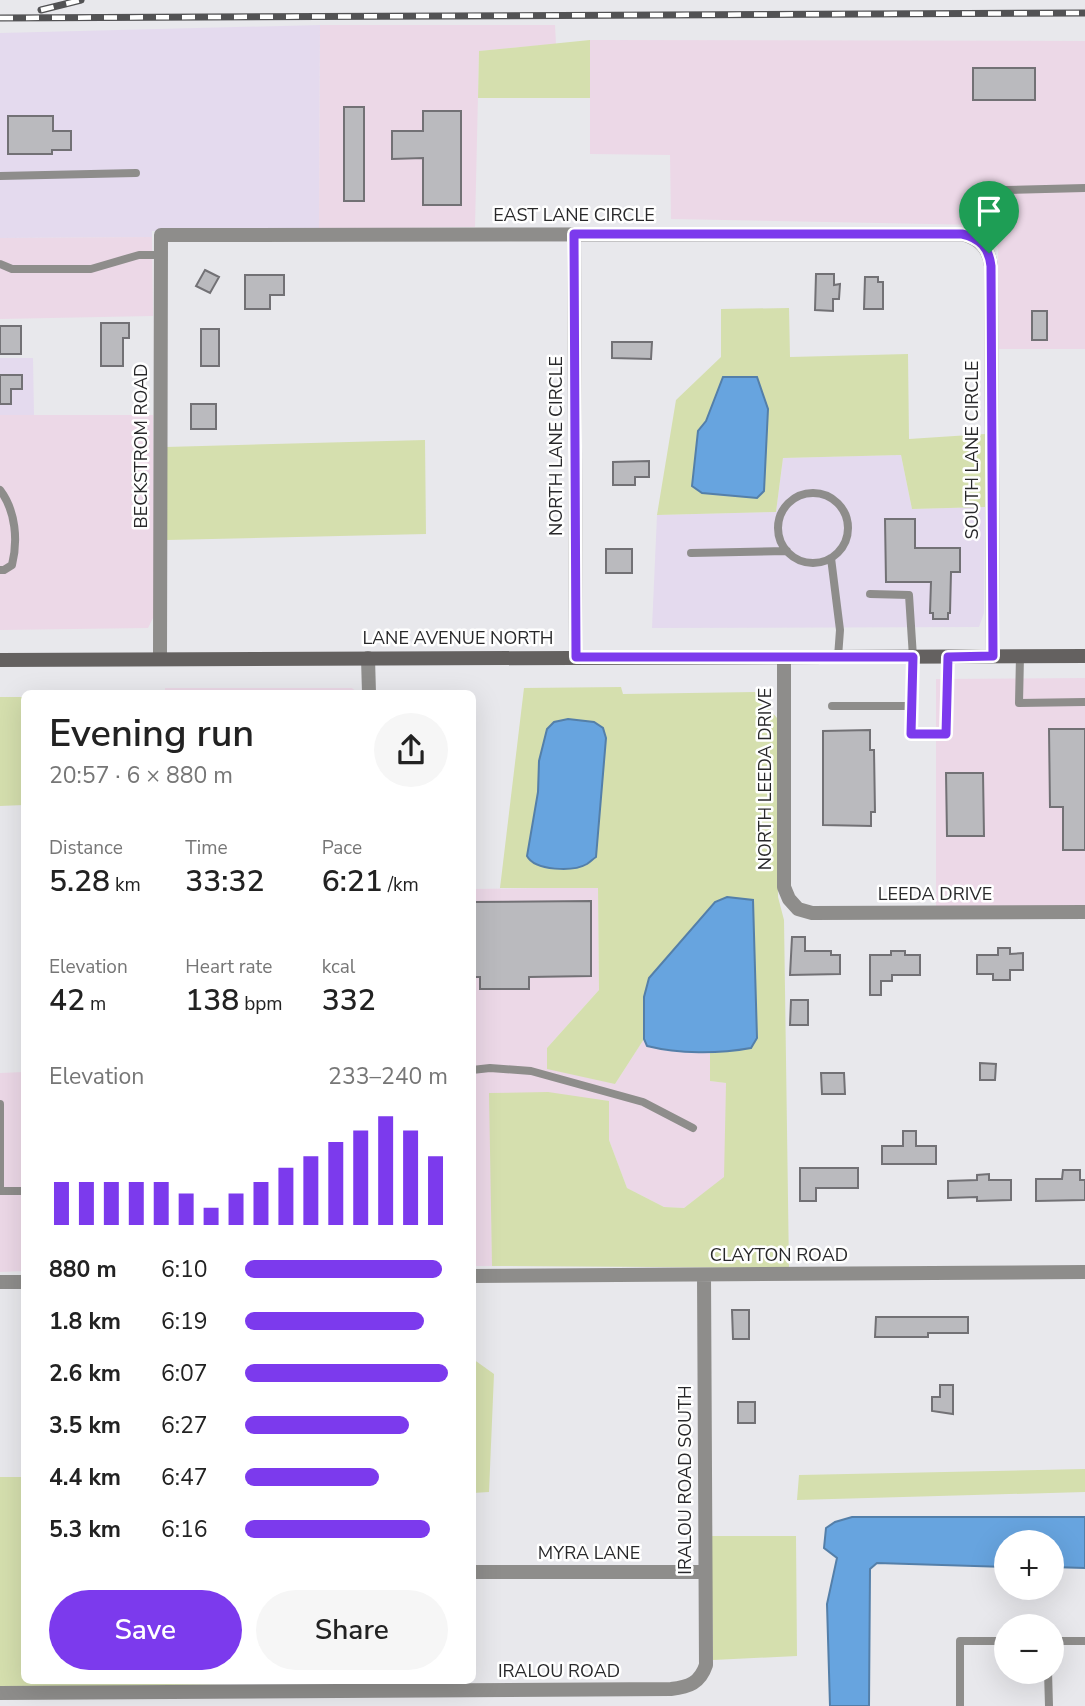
<!DOCTYPE html>
<meta charset="utf-8">
<style>
body{margin:0;font-family:"Nunito Sans",sans-serif;background:#f6f6f6;color:#222;height:100vh;display:flex;flex-direction:column;font-size:26px;white-space:nowrap}
*{box-sizing:border-box;margin:0}
p{font-size:23px;color:#767676}
.icon{flex:none;width:38px;height:38px;fill:none;stroke:currentColor;stroke-width:2;stroke-linecap:round;stroke-linejoin:round}
.map{position:relative;flex:1;overflow:hidden}
.drawer{position:absolute;left:21px;top:690px;width:455px;height:994px;display:flex;flex-direction:column;background:#fff;border-radius:10px;box-shadow:0 7px 28px #0002}
.drawer>*{flex:none}
.buttons{position:absolute;left:994px;top:1530px;display:grid;gap:14px}
.buttons a{display:grid;place-items:center;width:70px;height:70px;border-radius:50%;background:#fff;box-shadow:0 7px 28px #0002;font-size:35px}
.pin{position:absolute;display:grid;place-items:center;width:60px;height:60px;color:#fff;margin:-72px -30px;border-radius:50% 50% 50% 0;rotate:-45deg;box-shadow:0 0 7px #0007}
.pin .icon{rotate:45deg}
.round{display:grid;place-items:center;flex:none;width:74px;height:74px;border-radius:37px;background:#f6f6f6}
.head{display:flex;align-items:center;justify-content:space-between;height:119px;padding:0 28px}
h1{font-size:38px;font-weight:600;line-height:52px}
.metrics{display:grid;grid-template-columns:repeat(3,1fr);gap:10px;height:119px;padding:7px 28px}
.metrics div{display:grid;align-content:center}
.metrics b{font-size:30px;font-weight:600}
.metrics small{font-size:19px;font-weight:400}
.metrics p{font-size:19px}
.chart{height:196px;padding:14px 28px}
.chart p{display:flex;justify-content:space-between}
.chart svg{width:100%;height:126px;margin-top:7px;stroke:#7c3aed;stroke-width:6}
.action{display:flex;gap:14px;margin-top:auto;padding:14px 28px}
.action a{flex:1;height:80px;border-radius:42px;background:#7c3aed;color:#fff;font-size:28px;font-weight:600;line-height:80px;text-align:center}
.action a+a{background:#f6f6f6;color:#222}
ul{padding:0 28px;list-style:none;font-size:23px}
li{display:grid;grid-template-columns:112px 84px 1fr;align-items:center;height:52px}
li i{height:18px;border-radius:9px;background:#7c3aed}
.map>svg:first-child{display:block}
.commercial{fill:#e4daee}
.industrial{fill:#ecd8e7}
.green{fill:#d5dfae;fill-rule:evenodd}
.water{fill:#67a4df;stroke:#547fa9;stroke-width:2}
.building{fill:#bababe;stroke:#727175;stroke-width:2}
.lines{fill:none;stroke-linecap:round;stroke-linejoin:round}
.service{stroke:#8e8d8b;stroke-width:8}
.minor{stroke:#8e8d8b;stroke-width:14}
.secondary{stroke:#646160;stroke-width:14}
.rail-casing{stroke:#525254;stroke-width:7}
.rail{stroke:#fff;stroke-width:4.5;stroke-dasharray:13;stroke-linecap:butt}
.route-casing{stroke:#fff;stroke-width:14}
.route{stroke:#7c3aed;stroke-width:9}
.labels{text-anchor:middle;stroke-width:5;stroke-linejoin:round;paint-order:stroke}
.street-label{font-size:18px;fill:#28282a;stroke:#fff}
</style>
<div class="map">
<svg width="1085" height="1706" viewBox="0 0 1085 1706">
<rect width="100%" height="100%" fill="#e8e8ec"/>
<path class="commercial" d="M320 25 319 229 152 231V237L0 238V33Z
M0 358H33L34 415H0Z
M901 455 912 509 985 507 984 613 979 627 652 628 657 515 776 512 783 458Z"/>
<path class="industrial" d="M320 25H555L556 44 479 51 475 227 319 229Z
M590 40 1085 41V349H999L998 248 981 225 671 219 670 155 590 154Z
M152 237 153 316 0 319V238Z
M0 415H153L155 614 148 628 0 630Z
M1085 678V908H936V679Z
M165 688H352L358 693H165Z
M598 887 599 990 547 1048 615 1084 644 1039 647 1046 664 1050 710 1051V1081L726 1083 725 1177 684 1208 664 1207 627 1188 609 1140V1101L490 1093 492 1266H473L472 889Z
M24 1072V1271L0 1272V1073Z"/>
<path class="green" d="M590 40V98H478L479 51Z
M789 308 790 357 908 354 909 439 985 434V507L912 509 901 455 783 458 776 512 657 515 676 400 721 357V309Z
M425 440 426 534 167 540 166 447Z
M621 687 623 694 755 692 777 718 778 897 784 920 789 1268 492 1266 489 1093 548 1092 609 1101V1140L627 1188 664 1207 684 1208 724 1177 726 1083 710 1081V1051H732L644 997V1039L615 1084 547 1069V1048L599 990 598 888H500L524 688ZM568 719 594 722 603 728 606 738 596 856 538 792 539 761 547 729Z
M0 697H24V805L0 806Z
M473 1359 494 1374 489 1492 473 1493Z
M1085 1469V1492L797 1500 799 1475Z
M0 1477H24V1680L400 1681 0 1688Z
M711 1536H796L797 1656 713 1660Z"/>
<path class="water" d="M723 377H757L768 409 764 491 757 498 702 493 692 486 698 431 706 421Z
M568 719 594 722 603 728 606 738 596 857C593 859 590 862 587 864 573 872 535 871 527 856L538 792 539 761 547 729 554 722Z
M727 897 753 900 757 1038 751 1048C718 1054 679 1054 647 1046L644 1039V997L649 978 715 902Z
M852 1517H1085V1568L1052 1567V1542H1006V1567L877 1563 870 1569 869 1706H830L827 1604 837 1558 824 1548 826 1528 835 1522Z"/>
<path class="building" d="M973 68H1035V100H973Z
M344 107H364V201H344Z
M423 111H461V205H423V158L392 159V131H423Z
M8 116H53V131H71V150H52V154H8Z
M205 270 219 277 210 293 196 286Z
M816 274H834V285L840 284 839 299H833V311L815 310Z
M245 275H284V295H270V309H245Z
M865 277H878V282H883V309H864Z
M1032 311H1047V340H1032Z
M101 323H129V338H123V366H101Z
M0 326H21V354H0Z
M201 329H219V366H201Z
M612 342H652L651 359 612 358Z
M0 375H22V389H11V404H0Z
M191 404H216V429H191Z
M649 461V477H635V485H613V462Z
M885 519H915V548H960V572H951L950 613H948V619H933V613H930L931 582H886Z
M606 549H632V573H606Z
M1049 729H1085V850H1063V807H1050Z
M870 730V750H874L875 812H871V826L823 825V731Z
M946 773H983L984 836H947Z
M591 901V976L529 977V989H480V977H472V902Z
M792 937H805V951H831V955H840V974L790 975Z
M998 948H1010V954L1023 953V970H1010V980H993V974H977V955H998Z
M891 951H905V955H920V975H892V981H881V995H870V955H891Z
M791 1000H808V1025H790Z
M980 1063 996 1064 995 1080H980Z
M821 1073H844L845 1094H822Z
M903 1131H916V1146H936V1164H882V1146H903Z
M800 1168H858V1188H816V1201H800Z
M1063 1170H1080V1180H1085V1200L1036 1201V1179H1062Z
M989 1174V1180H1011V1200L977 1201V1197L948 1198V1181L977 1180V1175Z
M732 1310H749V1339H733Z
M876 1317H968V1333H928V1337H875Z
M940 1385H953V1414L932 1411V1397H940Z
M738 1402H755V1423H738Z"/>
<g class="lines">
<path class="service" d="M0 176 136 173
M985 246 995 202 1006 190 1085 188
M0 264 12 269H91L139 255H161
M0 490C16 511 18 541 12 565L4 570H0
M778 528a35 35 0 1 1 70 0a35 35 0 1 1-70 0Z
M691 553 787 551
M831 558 840 630 838 657
M870 594 909 595 913 657 911 734 945 735 948 657
M1020 656 1019 703 1085 702
M832 706H912
M472 1070 490 1068 531 1071 643 1102 693 1128
M0 1104V1191
M1 1191H24
M1052 1641H1085
M1048 1671 1049 1706
M960 1706V1641H1006"/>
<path class="minor" d="M574 234 576 657
M784 657V887L789 899 798 909 812 913 1085 912
M160 658 161 235 962 234C980 239 989 248 991 266L993 656
M368 658 369 693
M472 1276 1085 1272
M0 1282H24
M472 1572H705
M0 1693 671 1689C689 1687 700 1683 706 1665L704 1275"/>
<path class="secondary" d="M0 660 1085 656"/>
<defs>
<path id="rail" d="M41 10 81 0
M0 18 1085 13"/>
</defs>
<use href="#rail" class="rail-casing"/>
<use href="#rail" class="rail"/>
</g>
<g class="lines">
<defs>
<path id="route" d="M574 234H962C980 238 989 248 991 266L993 656 948 657 946 734H911L913 657H576Z"/>
</defs>
<use href="#route" class="route-casing"/>
<use href="#route" class="route"/>
</g>
<g class="labels">
<g class="street-label">
<text x="574" y="221">EAST LANE CIRCLE</text>
<text transform="translate(141 446) rotate(-90)" y="6">BECKSTROM ROAD</text>
<text transform="translate(556 446) rotate(-90)" y="6">NORTH LANE CIRCLE</text>
<text transform="translate(972 450) rotate(-90)" y="6">SOUTH LANE CIRCLE</text>
<text x="458" y="644">LANE AVENUE NORTH</text>
<text transform="translate(765 779) rotate(-90)" y="6">NORTH LEEDA DRIVE</text>
<text x="935" y="900">LEEDA DRIVE</text>
<text x="779" y="1261">CLAYTON ROAD</text>
<text transform="translate(685 1480) rotate(-90)" y="6">IRALOU ROAD SOUTH</text>
<text x="589" y="1559">MYRA LANE</text>
<text x="559" y="1677">IRALOU ROAD</text>
</g>
</g>
</svg>
<div class="buttons">
<a>+</a>
<a>−</a>
</div>
<div class="pin" style="left:989px;top:253px;background:#1e9e55"><svg class="icon" aria-label="arrive" viewBox="0 0 24 24"><path d="M6 21V4h12l-3 4 3 4H6"/></svg></div>
<section class="drawer">
<div class="head"><div><h1>Evening run</h1><p>20:57 · 6 × 880 m</p></div><a class="round"><svg class="icon" aria-label="share" viewBox="0 0 24 24"><path d="M12 15V3M7 8l5-5 5 5M5 13v7h14v-7"/></svg></a></div>
<div class="metrics">
<div><p>Distance</p><b>5.28<small> km</small></b></div>
<div><p>Time</p><b>33:32</b></div>
<div><p>Pace</p><b>6:21<small> /km</small></b></div>
</div>
<div class="metrics">
<div><p>Elevation</p><b>42<small> m</small></b></div>
<div><p>Heart rate</p><b>138<small> bpm</small></b></div>
<div><p>kcal</p><b>332</b></div>
</div>
<div class="chart"><p><span>Elevation</span>233–240 m</p>
<svg viewBox="0 0 160 44" preserveAspectRatio="none"><path d="M5 44V29M15 44V29M25 44V29M35 44V29M45 44V29M55 44V33M65 44V38M75 44V33M85 44V29M95 44V24M105 44V20M115 44V15M125 44V11M135 44V6M145 44V11M155 44V20"/></svg>
</div>
<ul>
<li><b>880 m</b>6:10<i style="width:97%"></i></li>
<li><b>1.8 km</b>6:19<i style="width:88%"></i></li>
<li><b>2.6 km</b>6:07<i style="width:100%"></i></li>
<li><b>3.5 km</b>6:27<i style="width:81%"></i></li>
<li><b>4.4 km</b>6:47<i style="width:66%"></i></li>
<li><b>5.3 km</b>6:16<i style="width:91%"></i></li>
</ul>
<div class="action"><a>Save</a><a>Share</a></div>
</section>
</div>
